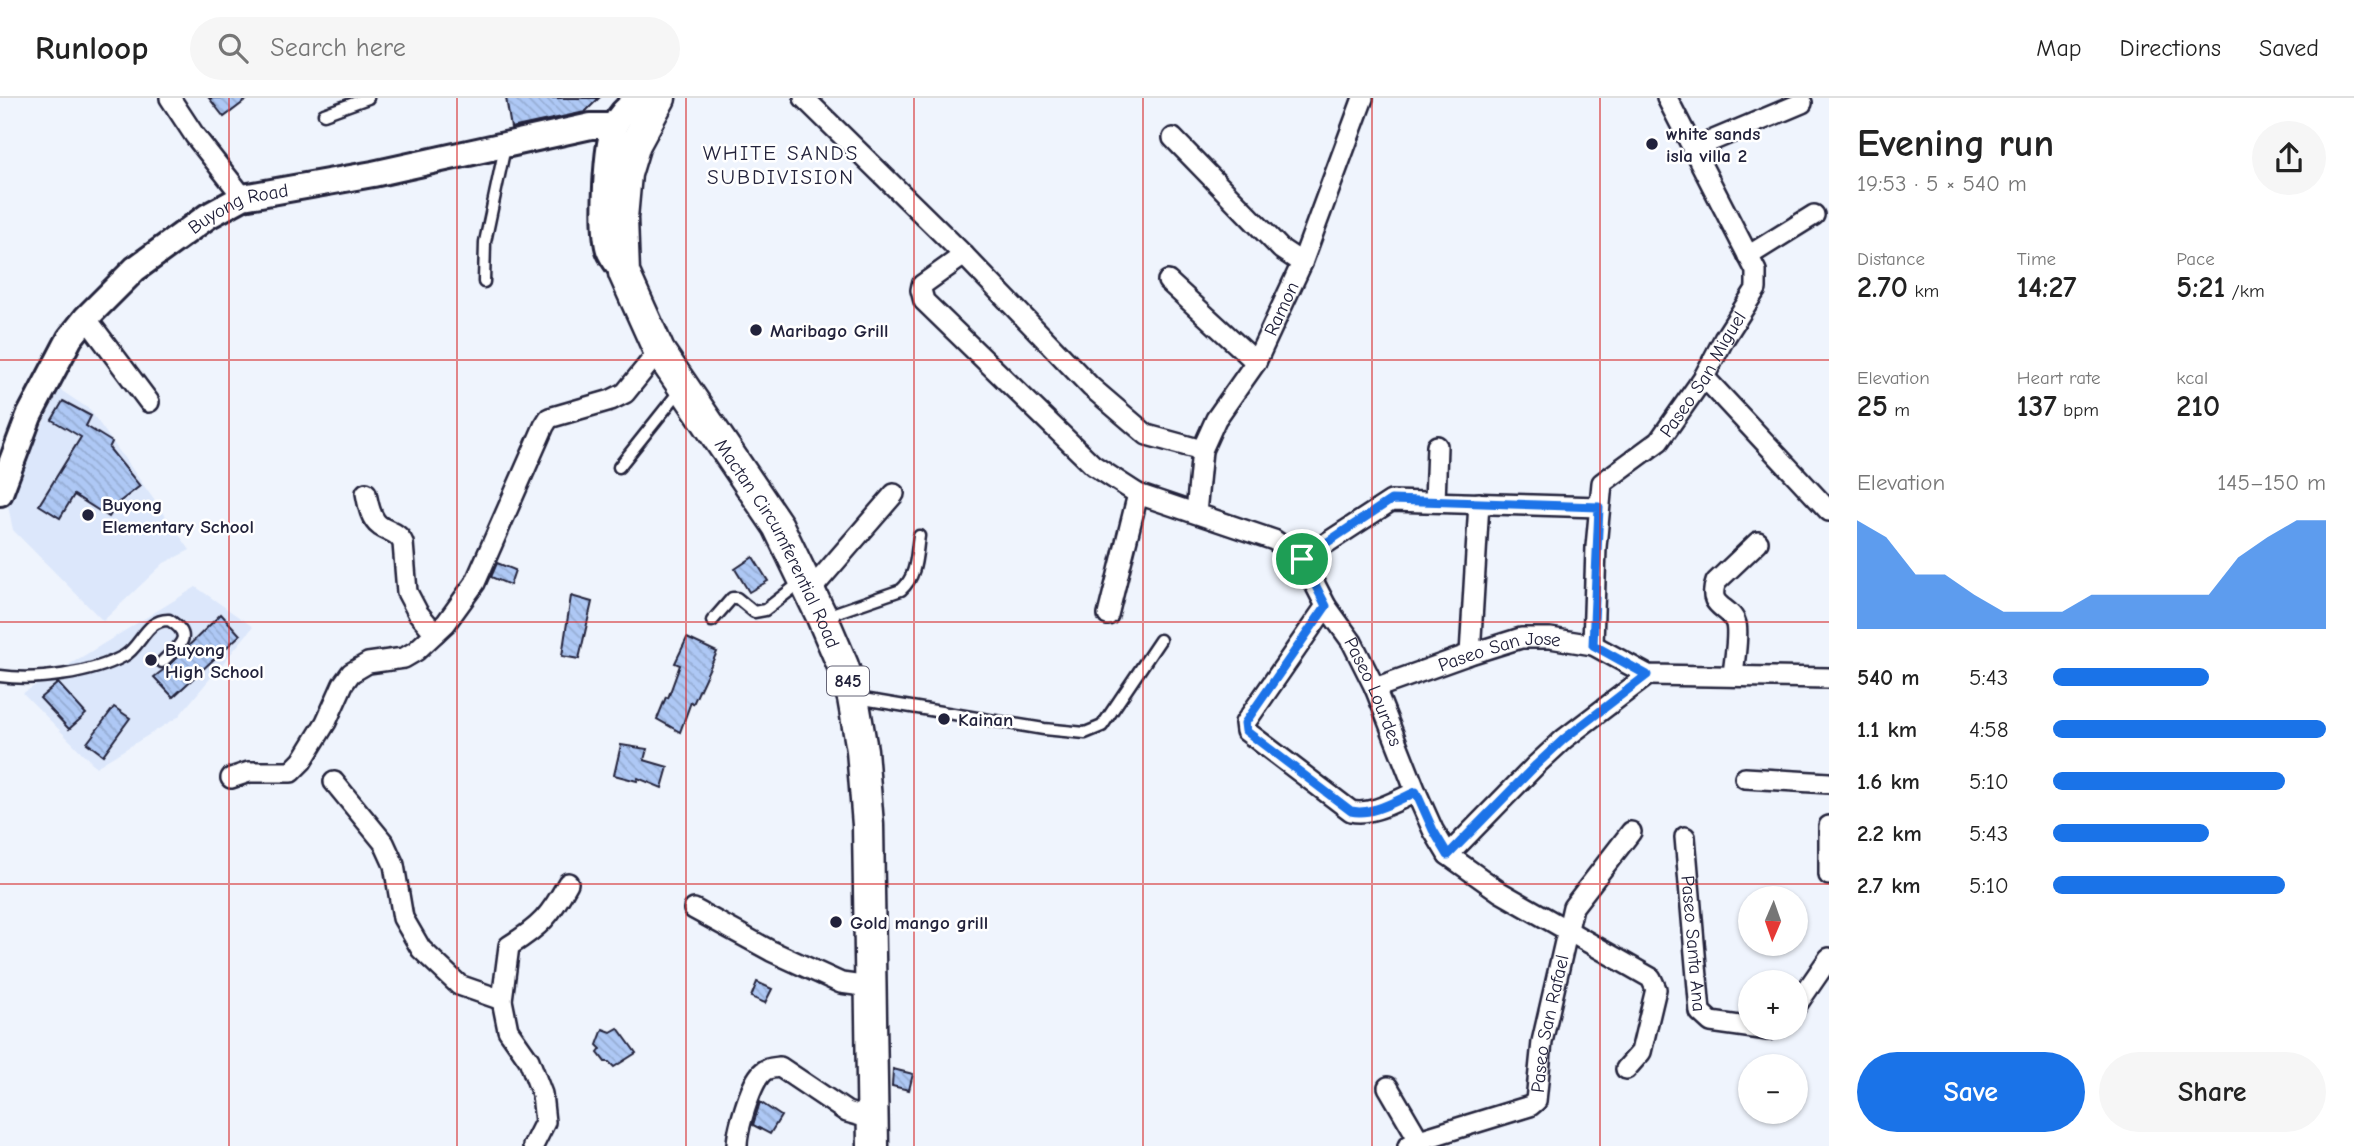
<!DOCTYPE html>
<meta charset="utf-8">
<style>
body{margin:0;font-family:"Comic Neue",sans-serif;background:#f6f6f6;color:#222;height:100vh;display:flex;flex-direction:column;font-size:26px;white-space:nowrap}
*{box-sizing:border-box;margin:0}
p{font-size:23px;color:#767676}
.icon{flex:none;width:38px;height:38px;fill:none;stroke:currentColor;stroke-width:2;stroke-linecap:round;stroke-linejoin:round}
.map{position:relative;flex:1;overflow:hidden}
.details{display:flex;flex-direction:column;background:#fff;width:525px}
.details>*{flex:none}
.needle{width:46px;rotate:182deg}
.fabs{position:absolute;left:1738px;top:788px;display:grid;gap:14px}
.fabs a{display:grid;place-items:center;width:70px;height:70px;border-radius:50%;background:#fff;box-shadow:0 2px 5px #0004;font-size:35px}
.pin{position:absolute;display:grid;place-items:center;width:60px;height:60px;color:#fff;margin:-30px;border:4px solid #fff;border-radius:50%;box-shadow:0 2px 7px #0007}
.round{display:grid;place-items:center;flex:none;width:74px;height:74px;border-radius:37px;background:#f6f6f6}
.head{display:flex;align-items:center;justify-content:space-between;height:119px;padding:0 28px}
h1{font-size:38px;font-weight:800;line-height:52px}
.stats{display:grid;grid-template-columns:repeat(3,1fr);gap:10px;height:119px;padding:7px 28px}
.stats div{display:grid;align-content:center}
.stats b{font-size:30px;font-weight:800}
.stats small{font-size:19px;font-weight:400}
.stats p{font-size:19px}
.chart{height:196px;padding:14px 28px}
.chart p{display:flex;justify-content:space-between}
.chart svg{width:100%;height:126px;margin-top:7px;fill:#1a73e8;opacity:.7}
.primary-button{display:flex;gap:14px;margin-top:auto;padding:14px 28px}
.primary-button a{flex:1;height:80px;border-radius:42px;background:#1a73e8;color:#fff;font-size:28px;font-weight:800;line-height:80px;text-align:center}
.primary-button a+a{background:#f6f6f6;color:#222}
ul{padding:0 28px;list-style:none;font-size:23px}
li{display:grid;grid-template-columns:112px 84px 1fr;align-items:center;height:52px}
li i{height:18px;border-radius:9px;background:#1a73e8}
header{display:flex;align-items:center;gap:42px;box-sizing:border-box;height:98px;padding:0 35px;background:#fff;border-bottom:2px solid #e0e0e0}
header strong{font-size:33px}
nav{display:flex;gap:38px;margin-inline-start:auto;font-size:24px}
.search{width:490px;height:63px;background:#f6f6f6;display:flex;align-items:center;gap:18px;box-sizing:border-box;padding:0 24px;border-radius:38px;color:#767676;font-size:26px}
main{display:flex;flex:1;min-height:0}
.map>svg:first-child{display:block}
.built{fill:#dce7fb}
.building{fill:url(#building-back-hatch);stroke:#22223b;stroke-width:2}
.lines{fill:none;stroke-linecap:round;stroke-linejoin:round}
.service-casing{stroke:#22223b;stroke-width:15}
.minor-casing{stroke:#22223b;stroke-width:24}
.tertiary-casing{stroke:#22223b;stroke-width:30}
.primary-casing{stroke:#22223b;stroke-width:35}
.service{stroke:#fff;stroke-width:10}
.minor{stroke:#fff;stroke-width:19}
.tertiary{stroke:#fff;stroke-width:24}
.primary{stroke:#fff;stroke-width:30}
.route-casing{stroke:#fff;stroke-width:14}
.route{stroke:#1a73e8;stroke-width:9}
.grid{fill:none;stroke:#d62828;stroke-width:2;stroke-opacity:0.55}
.poi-dot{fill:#22223b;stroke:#fff;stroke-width:2.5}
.labels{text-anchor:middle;stroke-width:5;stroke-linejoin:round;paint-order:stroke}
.shield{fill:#fff;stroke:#646476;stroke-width:2}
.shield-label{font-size:18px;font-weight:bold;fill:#22223b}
.poi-label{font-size:19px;font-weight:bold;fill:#22223b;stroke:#fff;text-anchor:start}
.street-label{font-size:19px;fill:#22223b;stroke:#fff}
.neighbourhood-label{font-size:21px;letter-spacing:2px;fill:#22223b;stroke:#fff}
</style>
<header>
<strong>Runloop</strong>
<div class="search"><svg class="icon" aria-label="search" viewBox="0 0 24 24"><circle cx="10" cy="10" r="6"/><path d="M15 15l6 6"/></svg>Search here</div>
<nav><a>Map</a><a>Directions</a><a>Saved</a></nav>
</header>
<main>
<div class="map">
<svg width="1829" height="1048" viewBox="0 0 1829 1048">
<defs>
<pattern id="building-back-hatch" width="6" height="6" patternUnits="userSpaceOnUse" patternTransform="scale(1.75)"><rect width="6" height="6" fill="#aec8f5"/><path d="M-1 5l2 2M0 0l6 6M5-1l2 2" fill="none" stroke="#95acd3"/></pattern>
</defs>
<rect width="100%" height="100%" fill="#eff4fd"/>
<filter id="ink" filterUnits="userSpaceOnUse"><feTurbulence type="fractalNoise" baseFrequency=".0143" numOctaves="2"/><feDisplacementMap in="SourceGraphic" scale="14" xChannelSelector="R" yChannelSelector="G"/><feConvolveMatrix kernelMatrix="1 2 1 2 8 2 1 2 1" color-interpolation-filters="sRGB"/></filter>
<g filter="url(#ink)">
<path class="built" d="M59 291 89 311 190 452 164 465 103 523 13 432 7 403Z
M196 489 253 529 178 619 96 669 23 595Z"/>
<path class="building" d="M209 0H249L224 19Z
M506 0H599L585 14 511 30Z
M63 303 91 318 86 328 112 344 109 350 140 388 118 405 109 419 74 397 60 420 39 407 81 339 52 322Z
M753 459 768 483 749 494 735 471Z
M497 465 515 472 510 487 491 479Z
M571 498 592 504 579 561 562 558Z
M221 516 240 537 173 599 154 579 167 569Z
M687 540 717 554 693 606 691 604 680 634 657 621 666 599 668 600 680 567 675 565Z
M58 585 86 616 69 631 40 600Z
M114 609 130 620 103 657 87 645Z
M621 647 647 651 644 662 668 669 662 690 638 680 637 683 614 677Z
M757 884 772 891 765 905 751 899Z
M618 930 636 955 614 969 609 964H605L598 955 601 951 597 947 603 931 611 934Z
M893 971 913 976 909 992 892 988Z
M760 1004 781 1018 770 1036 753 1027Z"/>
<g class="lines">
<defs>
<path id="service" d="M324 16 368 0
M484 184 485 144 505 49
M619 369 681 291
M826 518 901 492C917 478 916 458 919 438
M712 523 732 500H737L754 514 765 512 801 484
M0 578C36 583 91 576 124 558 141 549 146 521 169 522 196 539 178 548 162 564
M857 600 1044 631 1085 635 1102 628 1160 542"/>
<g id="minor">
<path d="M170 0 195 38 243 99"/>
<path d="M804 0 964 157 1091 289 1147 337 1202 352"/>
<path d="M1173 40 1281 151 1302 165"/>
<path d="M1692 51 1802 5"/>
<path id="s1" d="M964 157 922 187 921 192 924 203 1093 367 1138 396 1274 442 1302 461 1326 508 1352 544 1375 590 1416 694 1433 732 1448 757 1500 794 1651 880 1656 891 1641 954 1626 971"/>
<path d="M1748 158 1814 117"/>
<path d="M1168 183 1256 264"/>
<path d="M86 220 149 304"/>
<path d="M1704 279 1829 413"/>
<path d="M366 395C368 405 370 421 380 428 389 434 398 434 403 445L407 494 418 515 435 535"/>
<path d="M1435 404 1437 348"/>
<path id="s2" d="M1196 415 1202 352 1216 321 1256 264 1302 165 1363 0"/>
<path d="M1302 461 1391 403 1599 409"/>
<path d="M810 493 894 396"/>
<path d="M1326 508 1245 625 1246 633 1351 713C1372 718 1397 702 1416 694"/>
<path d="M1108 517 1138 396"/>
<path id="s3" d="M1593 547 1596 449 1602 385 1659 343 1704 279 1724 241 1756 191V173L1667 0"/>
<path d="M1470 556 1479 405"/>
<path d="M1733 577C1734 564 1739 538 1736 526 1731 507 1706 511 1716 484L1758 444"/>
<path id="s4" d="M1375 590 1470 556 1521 540H1550L1593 547 1648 577 1829 580"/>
<path d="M231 680 249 674H291L302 663 326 624 343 586 351 575 368 565 404 560 416 553 446 525 475 485 544 328 549 320 611 302 625 295 659 253"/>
<path d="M1745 680 1829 685"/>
<path d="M334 684 384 745 394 767 403 820 421 851 459 887 502 902"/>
<path d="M1829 728V777"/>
<path id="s5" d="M1685 739 1700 914 1711 924 1768 932 1775 929"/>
<path d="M1448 757 1536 667 1564 641 1648 577"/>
<path d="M694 811 771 853 841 885 870 889"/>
<path d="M1796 908 1829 860"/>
<path d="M1388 989 1419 1042"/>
<path d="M533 1048 545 1024 542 996 529 962 508 932 502 902 509 848C541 828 550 818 568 785"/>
<path d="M737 1048C737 1032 750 989 760 977 765 970 772 970 780 969L847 1014 872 1021"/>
<path id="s6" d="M1408 1048 1419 1042 1530 1008 1536 1003 1542 944 1573 809 1631 734"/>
</g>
<g id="tertiary">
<path d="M624 175C619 168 612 160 609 152 602 132 606 45 615 27 620 16 631 6 641 0"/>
<path id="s7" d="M0 395 29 318 70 240 86 220 135 171 208 118 243 99 373 76 591 28H614"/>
</g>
<g id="primary">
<path id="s8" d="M660 0 635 46 626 76 622 120 624 175 659 253 778 428 822 519 843 568 853 600 862 652 868 727 873 1048"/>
</g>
</defs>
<use href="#service" class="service-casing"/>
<use href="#minor" class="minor-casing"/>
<use href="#tertiary" class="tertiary-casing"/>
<use href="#primary" class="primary-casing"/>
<use href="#service" class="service"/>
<use href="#minor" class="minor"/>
<use href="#tertiary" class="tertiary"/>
<use href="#primary" class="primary"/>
</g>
</g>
<g class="lines" filter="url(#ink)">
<defs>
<path id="route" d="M1391 402 1599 409 1593 547 1647 577 1564 641 1536 667 1448 757 1433 732 1416 694C1397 702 1372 718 1351 713L1246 633 1245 625 1326 508 1302 461Z"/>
</defs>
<use href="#route" class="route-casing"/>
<use href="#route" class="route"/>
</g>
<path class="grid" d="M229 0V1048M457 0V1048M686 0V1048M914 0V1048M1143 0V1048M1372 0V1048M1600 0V1048M0 262H1829M0 524H1829M0 786H1829"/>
<g class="poi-dot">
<circle cx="1652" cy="46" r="7"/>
<circle cx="756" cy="232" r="7"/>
<circle cx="88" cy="417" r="7"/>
<circle cx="151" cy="562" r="7"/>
<circle cx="944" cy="621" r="7"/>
<circle cx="836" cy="824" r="7"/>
</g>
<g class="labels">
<rect class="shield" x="827" y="568.5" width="42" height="29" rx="5"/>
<g class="shield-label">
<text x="848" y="589">845</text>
</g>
<g class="poi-label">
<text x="1666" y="42">white sands<tspan x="1666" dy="22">isla villa 2</tspan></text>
<text x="770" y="239">Maribago Grill</text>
<text x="102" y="413">Buyong<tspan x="102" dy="22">Elementary School</tspan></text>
<text x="165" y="558">Buyong<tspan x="165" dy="22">High School</tspan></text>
<text x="958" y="628">Kainan</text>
<text x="850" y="831">Gold mango grill</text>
</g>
<g class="street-label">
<text dy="7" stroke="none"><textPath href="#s7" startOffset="387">Buyong Road</textPath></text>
<text dy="7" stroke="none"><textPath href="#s2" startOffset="226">Ramon</textPath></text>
<text dy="7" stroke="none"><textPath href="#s3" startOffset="313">Paseo San Miguel</textPath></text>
<text dy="7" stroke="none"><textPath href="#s8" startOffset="495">Mactan Circumferential Road</textPath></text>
<text dy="7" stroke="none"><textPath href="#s4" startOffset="131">Paseo San Jose</textPath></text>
<text dy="7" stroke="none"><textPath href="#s1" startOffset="686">Paseo Lourdes</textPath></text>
<text dy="7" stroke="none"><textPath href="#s5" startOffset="107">Paseo Santa Ana</textPath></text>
<text dy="7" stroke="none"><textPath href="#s6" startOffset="215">Paseo San Rafael</textPath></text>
</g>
<g class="neighbourhood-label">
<text x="781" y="62">WHITE SANDS<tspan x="781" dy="24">SUBDIVISION</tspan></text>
</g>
</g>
</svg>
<div class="fabs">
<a><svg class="needle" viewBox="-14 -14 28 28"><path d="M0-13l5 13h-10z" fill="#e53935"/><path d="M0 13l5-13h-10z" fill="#767676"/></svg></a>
<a>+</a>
<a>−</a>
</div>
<div class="pin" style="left:1302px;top:461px;background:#1e9e55"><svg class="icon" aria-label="arrive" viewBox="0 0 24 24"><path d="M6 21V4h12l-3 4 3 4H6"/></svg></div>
</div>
<section class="details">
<div class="head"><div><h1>Evening run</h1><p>19:53 · 5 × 540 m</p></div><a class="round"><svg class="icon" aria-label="share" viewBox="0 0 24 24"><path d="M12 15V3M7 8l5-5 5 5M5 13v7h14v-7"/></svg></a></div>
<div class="stats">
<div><p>Distance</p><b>2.70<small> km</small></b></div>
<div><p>Time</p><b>14:27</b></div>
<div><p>Pace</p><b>5:21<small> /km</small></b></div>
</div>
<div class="stats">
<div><p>Elevation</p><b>25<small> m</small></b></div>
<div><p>Heart rate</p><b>137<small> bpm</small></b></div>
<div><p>kcal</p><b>210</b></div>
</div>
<div class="chart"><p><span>Elevation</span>145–150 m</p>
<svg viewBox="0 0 160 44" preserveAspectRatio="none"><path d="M0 44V6L10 12L20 25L30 25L40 32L50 38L60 38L70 38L80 32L90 32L100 32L110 32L120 32L130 19L140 12L150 6L160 6V44z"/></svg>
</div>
<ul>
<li><b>540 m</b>5:43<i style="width:57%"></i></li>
<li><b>1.1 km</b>4:58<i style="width:100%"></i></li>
<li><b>1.6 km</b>5:10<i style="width:85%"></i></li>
<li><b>2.2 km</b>5:43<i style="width:57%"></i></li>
<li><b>2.7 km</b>5:10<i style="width:85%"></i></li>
</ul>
<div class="primary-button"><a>Save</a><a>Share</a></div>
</section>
</main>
